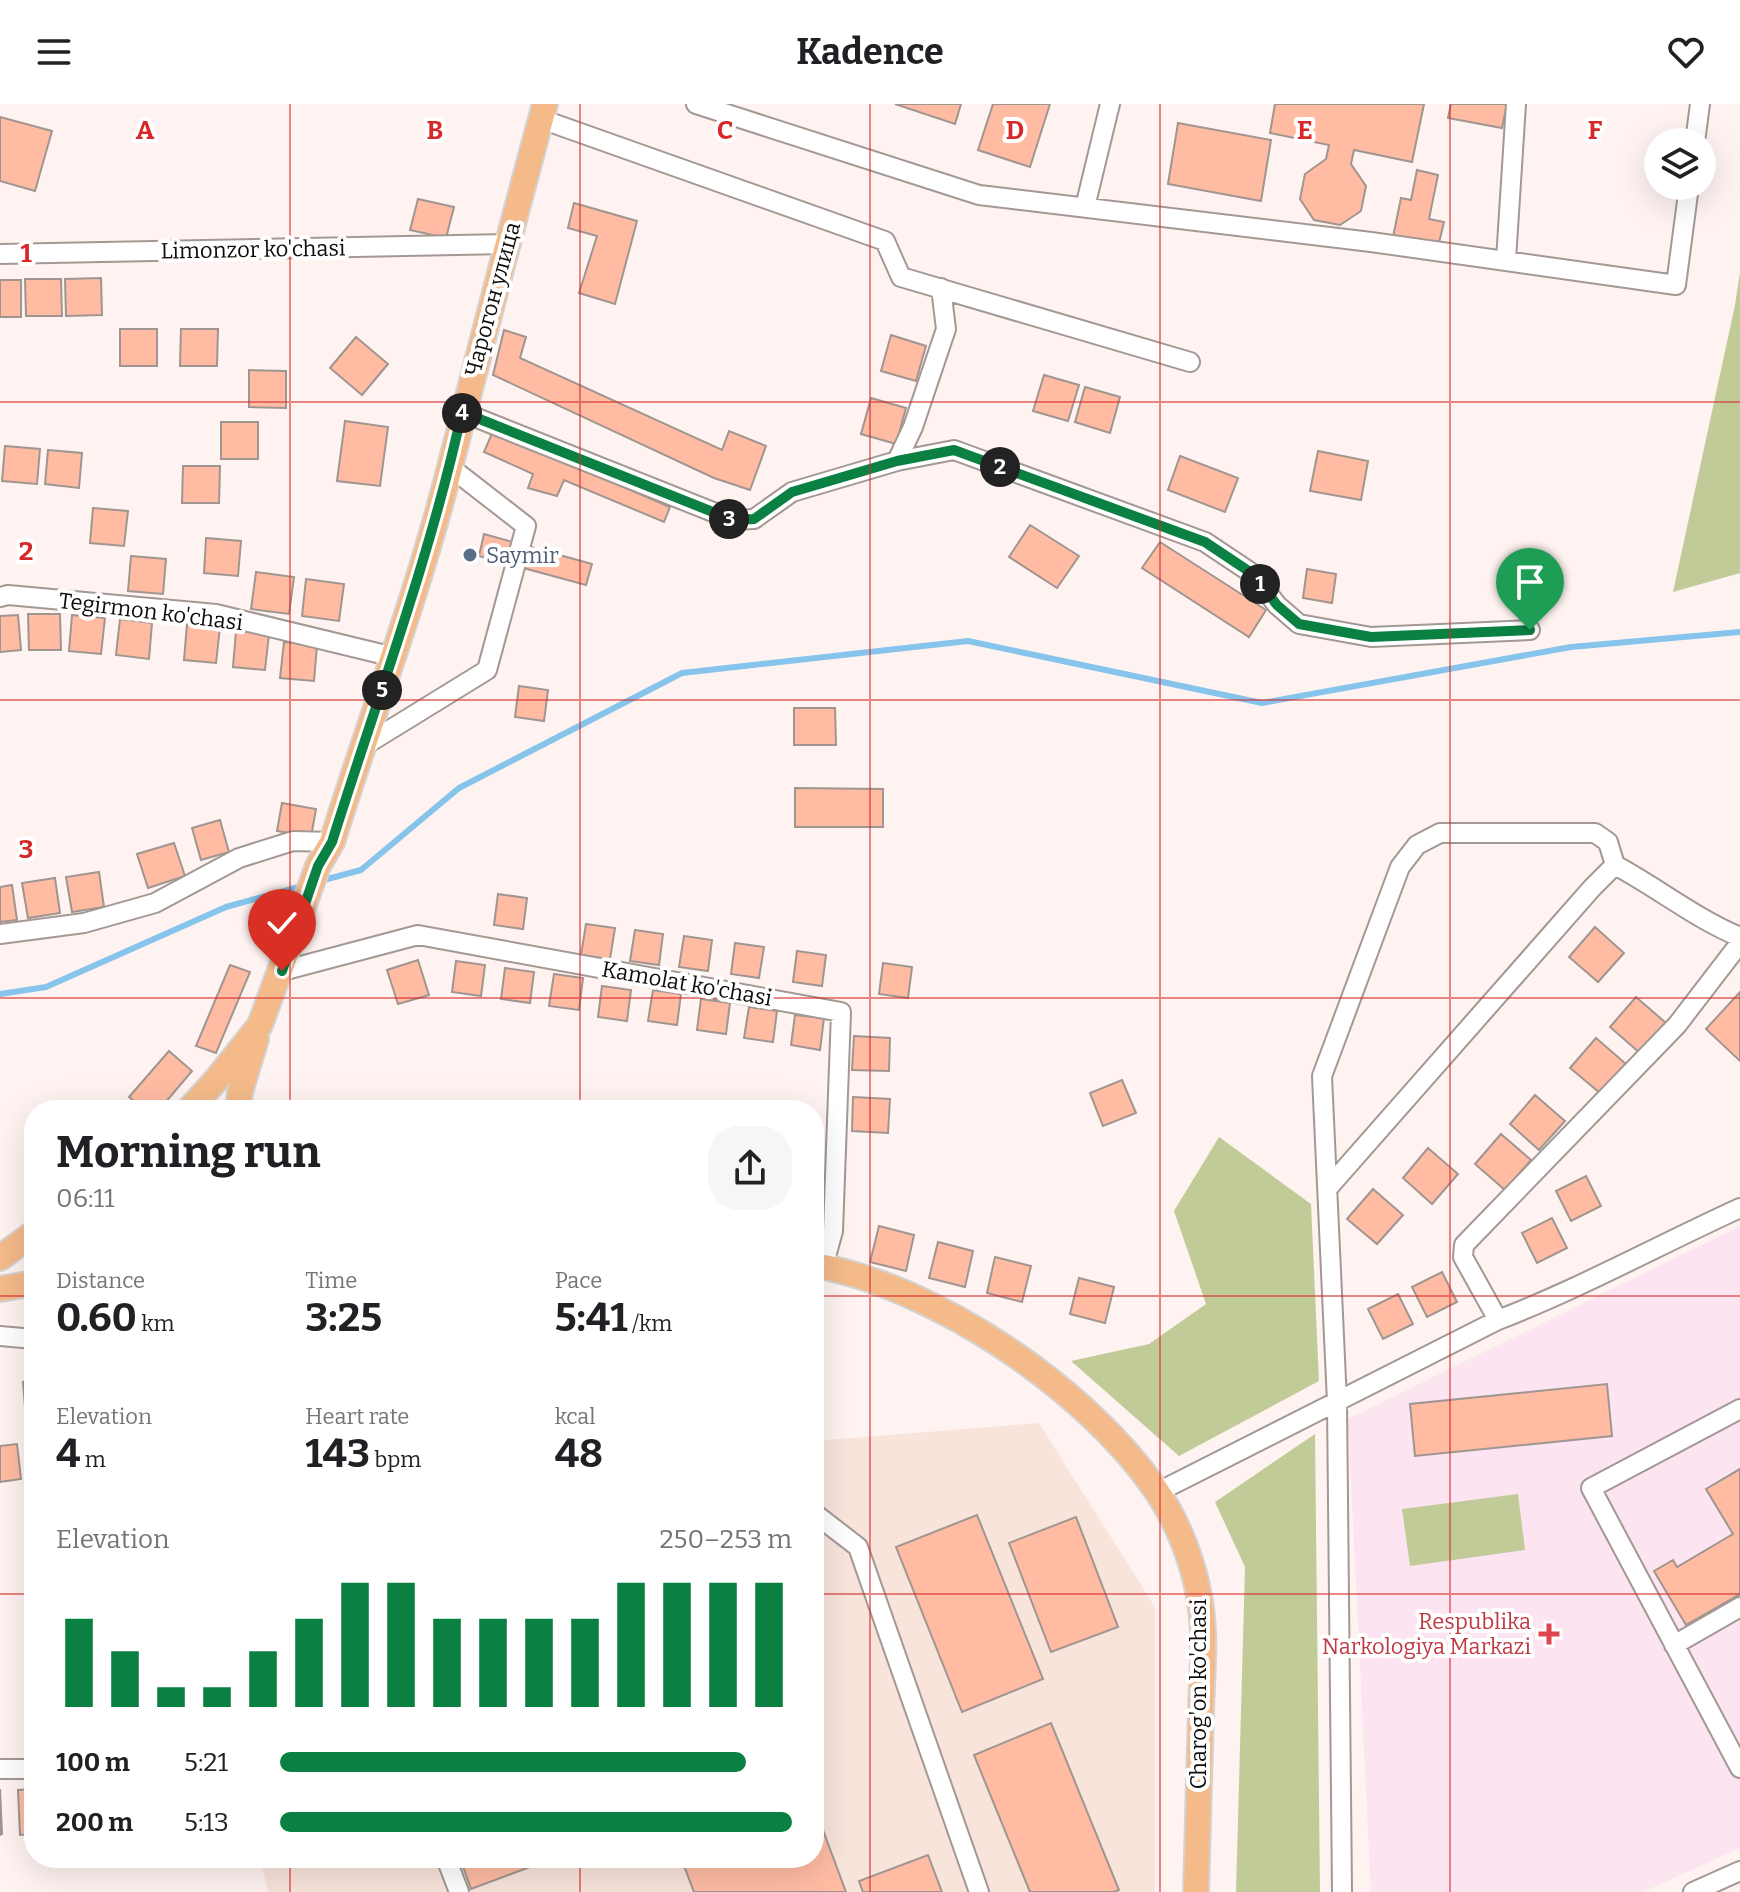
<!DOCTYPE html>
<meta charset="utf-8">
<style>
body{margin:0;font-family:Bitter,serif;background:#f6f6f6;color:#202124;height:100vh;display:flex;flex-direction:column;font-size:30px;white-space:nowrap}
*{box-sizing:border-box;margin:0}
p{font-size:26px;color:#757577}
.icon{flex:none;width:44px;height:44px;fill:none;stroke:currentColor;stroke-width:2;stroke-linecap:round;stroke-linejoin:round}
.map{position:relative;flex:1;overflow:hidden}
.panel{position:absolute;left:24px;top:996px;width:800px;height:768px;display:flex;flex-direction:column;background:#fff;border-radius:32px;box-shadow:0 8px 32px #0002}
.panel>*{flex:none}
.buttons{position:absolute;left:1644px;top:24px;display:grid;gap:16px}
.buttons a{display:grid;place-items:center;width:72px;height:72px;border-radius:50%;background:#fff;box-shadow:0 8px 32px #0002;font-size:40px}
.pin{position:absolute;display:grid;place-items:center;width:68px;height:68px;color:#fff;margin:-82px -34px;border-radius:50% 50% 50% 0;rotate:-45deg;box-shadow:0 0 8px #0007}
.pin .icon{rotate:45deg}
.km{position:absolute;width:40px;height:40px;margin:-20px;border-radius:50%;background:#222;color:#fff;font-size:22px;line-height:40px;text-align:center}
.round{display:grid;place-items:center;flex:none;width:84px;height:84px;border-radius:32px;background:#f6f6f6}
.summary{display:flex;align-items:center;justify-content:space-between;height:136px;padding:0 32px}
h1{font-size:44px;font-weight:700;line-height:60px}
.figures{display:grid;grid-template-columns:repeat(3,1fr);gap:12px;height:136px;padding:8px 32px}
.figures div{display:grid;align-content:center}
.figures b{font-size:40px;font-weight:700}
.figures small{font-size:22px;font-weight:400}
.figures p{font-size:22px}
.chart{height:224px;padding:16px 32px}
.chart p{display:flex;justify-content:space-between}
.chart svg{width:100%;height:144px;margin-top:8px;stroke:#0b8043;stroke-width:6}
ul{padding:0 32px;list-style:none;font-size:26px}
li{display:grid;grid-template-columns:128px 96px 1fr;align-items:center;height:60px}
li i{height:20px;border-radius:10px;background:#0b8043}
header{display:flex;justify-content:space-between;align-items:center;height:104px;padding:0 32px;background:#fff;font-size:36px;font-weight:700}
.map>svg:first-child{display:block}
.built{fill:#f9e4dc}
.medical{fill:#fce4f1}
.green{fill:#c1cb97}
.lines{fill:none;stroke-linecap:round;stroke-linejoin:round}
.stream{stroke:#86c4ec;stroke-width:6}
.building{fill:#ffbca3;stroke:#a09590;stroke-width:2}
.minor-casing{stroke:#a39893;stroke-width:22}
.major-casing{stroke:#d4d3d3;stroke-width:28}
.minor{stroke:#fff;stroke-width:18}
.major{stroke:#f4ba89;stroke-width:24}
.route-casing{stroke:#fff;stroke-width:16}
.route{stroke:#0b8043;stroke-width:10}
.grid{fill:none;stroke:#d62828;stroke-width:2;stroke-opacity:0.55}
.service-dot{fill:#5c6f8a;stroke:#fff;stroke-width:3}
.health-dot{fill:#e0444e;stroke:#fff;stroke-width:3}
.labels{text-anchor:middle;stroke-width:8;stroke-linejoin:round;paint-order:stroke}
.street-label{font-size:22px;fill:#0f0b0a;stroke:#fff}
.service-label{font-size:22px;fill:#4e5e75;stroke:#fff;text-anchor:start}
.health-label{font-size:22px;fill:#be3a42;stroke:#fff;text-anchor:end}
.grid-label{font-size:26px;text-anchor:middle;font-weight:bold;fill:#d62828;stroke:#fff;stroke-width:8;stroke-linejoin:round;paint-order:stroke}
</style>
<header><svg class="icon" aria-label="menu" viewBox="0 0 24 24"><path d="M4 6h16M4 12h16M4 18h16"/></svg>Kadence<svg class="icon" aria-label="heart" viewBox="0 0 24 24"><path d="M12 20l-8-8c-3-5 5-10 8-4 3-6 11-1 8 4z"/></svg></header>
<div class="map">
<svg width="1740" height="1788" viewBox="0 0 1740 1788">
<rect width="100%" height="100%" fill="#fef3f0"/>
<path class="built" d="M1039 1319 1155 1503V1788H268L260 1754H814V1337Z"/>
<path class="medical" d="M1740 1122V1744L1643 1788H1371L1348 1315Z"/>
<path class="green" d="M1740 168V469L1673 488 1735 201Z
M1219 1033 1311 1100 1319 1277 1179 1352 1071 1257 1149 1240 1206 1200 1174 1107Z
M1315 1330 1320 1788H1236L1245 1463 1215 1398Z
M1518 1390 1525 1446 1410 1462 1402 1405Z"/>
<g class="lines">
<path class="stream" d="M320 777 361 766 459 684 682 569 968 537 1262 599 1571 543 1740 528
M0 890 46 883 226 803 302 782"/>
</g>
<path class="building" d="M895 0H961L955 20Z
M993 0H1050L1030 63 978 46Z
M1275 0H1424L1412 58 1354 46 1351 60 1366 82 1361 107 1340 121 1314 116 1300 95 1305 70 1326 55 1329 41 1270 29Z
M1451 0H1507L1502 24 1448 14Z
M0 13 52 27 35 87 0 77Z
M1178 19 1271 36 1261 97 1168 80Z
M1417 66 1438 71 1429 115 1444 118 1438 143 1393 133 1401 94 1411 96Z
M418 95 454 103 446 134 410 126Z
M574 99 637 117 615 200 579 189 597 132 568 124Z
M101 174 102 211 66 212 65 175Z
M25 175H61L62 212H26Z
M0 176H21V213H0Z
M120 225H157V262H120Z
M181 225H218L217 262H180Z
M504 226 526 233 520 254 722 346 729 327 766 342 750 386 714 374 493 271Z
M891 231 926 242 916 277 881 267Z
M356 233 388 260 362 291 330 264Z
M249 266 286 267V304L249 303Z
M1044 271 1079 281 1068 317 1033 307Z
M1085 283 1120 293 1110 329 1075 318Z
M871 294 906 304 896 340 861 330Z
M345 317 388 323 380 382 337 377Z
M221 318H258V355H221Z
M493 327 670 403 664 418 564 376 557 392 528 384 533 370 484 348Z
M5 342 40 345 37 380 2 377Z
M48 346 82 349 79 384 45 380Z
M1318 347 1368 357 1361 396 1310 387Z
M1180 352 1238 374 1225 408 1168 386Z
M183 362H220L219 399H182Z
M93 404 128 407 124 442 90 439Z
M1030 421 1079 452 1057 484 1009 453Z
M484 430 592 460 586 481 479 452Z
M206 434 241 437 238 472 204 469Z
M1160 438 1266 506 1249 533 1142 464Z
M131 452 166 455 163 490 128 487Z
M1307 465 1336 470 1332 499 1303 494Z
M256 468 294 473 289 510 251 505Z
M306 475 344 480 339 517 302 512Z
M28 510H60L61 546H29Z
M18 511 21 546 0 548V512Z
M72 511 105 514 101 550 69 547Z
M120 515 152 519 149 555 116 551Z
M187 520 220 523 216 559 184 556Z
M236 527 269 530 265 566 233 563Z
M284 538 317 541 314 577 280 574Z
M519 582 548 586 544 617 515 613Z
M794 604H835L836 641H794Z
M795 684 883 685V723H795Z
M282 699 316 705 311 733 277 727Z
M220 716 229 748 201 756 192 724Z
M174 739 185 772 148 784 137 750Z
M99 768 104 803 72 808 66 773Z
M55 774 60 809 28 814 22 779Z
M12 781 17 816 0 818V783Z
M498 790 527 794 523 825 494 821Z
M586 820 615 824 610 855 581 851Z
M1595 823 1624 849 1598 878 1569 853Z
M635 826 663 830 659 861 630 857Z
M684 832 712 836 708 867 679 863Z
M735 839 764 843 759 874 731 870Z
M797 847 826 851 822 882 793 878Z
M418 856 429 891 398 900 387 866Z
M456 857 485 861 481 892 452 888Z
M883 859 912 863 908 894 879 890Z
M230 861 250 868 216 949 196 942Z
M505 864 534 868 530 899 501 895Z
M554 870 583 874 579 906 549 902Z
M602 882 631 886 627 917 598 913Z
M653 886 681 890 677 921 648 917Z
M1740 888V957L1706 925Z
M1636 893 1666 919 1640 949 1610 923Z
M701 895 730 899 726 930 697 926Z
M749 903 777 907 773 938 744 934Z
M795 911 824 914 820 946 791 941Z
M854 932 890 934 889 967 852 966Z
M1596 934 1626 960 1600 989 1570 964Z
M169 947 192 967 159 1006H144L129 993Z
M1122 976 1136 1009 1103 1022 1090 989Z
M1535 991 1565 1017 1539 1046 1510 1020Z
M853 993 890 995 888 1029 852 1027Z
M1501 1030 1531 1056 1505 1086 1475 1060Z
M1428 1044 1458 1070 1432 1100 1403 1074Z
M1586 1072 1601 1102 1571 1117 1556 1087Z
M1373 1085 1403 1111 1377 1140 1347 1115Z
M814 1100 825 1101 821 1132 814 1131Z
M1552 1114 1567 1144 1537 1159 1522 1129Z
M879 1122 914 1131 906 1167 870 1158Z
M938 1138 973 1147 965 1183 929 1174Z
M995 1153 1031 1162 1022 1198 987 1189Z
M1442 1168 1457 1198 1427 1213 1412 1183Z
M1079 1174 1114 1183 1105 1219 1070 1210Z
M1398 1190 1413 1220 1383 1235 1368 1205Z
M34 1277V1315L26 1316 23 1278Z
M1607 1280 1612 1332 1415 1352 1410 1300Z
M17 1340 21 1375 0 1378V1342Z
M1740 1365V1490L1686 1521 1654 1467 1673 1456 1677 1463 1733 1430 1706 1385Z
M977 1411 1043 1575 962 1608 896 1443Z
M1076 1413 1118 1523 1051 1548 1009 1439Z
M1051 1619 1119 1786 1114 1788H1030L974 1651Z
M0 1685 2 1730 0 1731Z
M34 1685V1730L20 1731 18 1686Z
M814 1702 846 1788H694L681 1754H814Z
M928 1751 942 1788H863L859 1777Z
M460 1754H554L471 1785Z"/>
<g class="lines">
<defs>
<path id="minor" d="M696 0 979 91 1371 138 1676 181 1689 82
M541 15 885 137 901 173 1190 258
M1695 38 1700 0
M1085 103 1110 0
M0 150 507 140
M1506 156 1516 0
M462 308 733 416 754 415 792 388 897 357 954 346 1205 438 1253 470 1277 501 1299 520 1371 533 1530 526
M897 357 913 323 946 225 941 184
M0 493 8 491 216 510 394 553
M362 643 487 566 526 422 450 363
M0 830 84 819 155 799 239 754 293 737 332 738
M282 867 418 831 841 908 833 1127 823 1163
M1328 1084 1592 784 1615 761C1658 784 1696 815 1740 833
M1498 1216 1463 1153 1464 1141 1677 921 1740 839
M0 1232 34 1235
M1740 1305 1591 1384 1740 1664
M1158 1388 1498 1216C1581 1184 1659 1141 1740 1104
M814 1409 858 1443 979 1788
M1674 1541 1740 1503
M0 1665H34
M446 1754 459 1788
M1342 1788 1337 1298 1322 972 1400 763 1417 741 1440 729H1595L1608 738 1615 761
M1693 1788 1740 1767"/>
<path id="major" d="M189 1006 217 975 260 921 318 762 332 738C371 613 418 490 450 363 481 242 512 121 545 0
M238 1006 240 988 256 935
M0 1154 34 1129
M814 1161C935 1182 1087 1285 1156 1386 1178 1418 1194 1459 1200 1498 1206 1533 1202 1571 1201 1606 1199 1667 1198 1727 1196 1788
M0 1185 34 1179"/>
</defs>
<use href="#minor" class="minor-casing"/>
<use href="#major" class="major-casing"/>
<use href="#minor" class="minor"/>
<use href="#major" class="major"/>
</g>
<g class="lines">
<defs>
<path id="route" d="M282 867 318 762 332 738C377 595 430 454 462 308L733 416 754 415 792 388 897 357 954 346 1205 438 1253 470 1277 501 1299 520 1371 533 1530 526"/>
</defs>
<use href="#route" class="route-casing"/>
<use href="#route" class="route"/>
</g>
<path class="grid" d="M290 0V1006M580 0V1006M870 0V1788M1160 0V1788M1450 0V1788M0 298H1740M0 596H1740M0 894H1740M0 1192H34M814 1192H1740M0 1490H34M814 1490H1740M290 1754V1788M580 1754V1788"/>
<circle class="service-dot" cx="470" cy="451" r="8"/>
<path class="health-dot" d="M1545 1518h8v8h8v8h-8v8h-8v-8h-8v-8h8z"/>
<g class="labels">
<g class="street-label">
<text transform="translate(253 145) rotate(-1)" y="8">Limonzor ko'chasi</text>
<text transform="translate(492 195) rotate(-75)" y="8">Чарогон улица</text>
<text transform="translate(151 507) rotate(7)" y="8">Tegirmon ko'chasi</text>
<text transform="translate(687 879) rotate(10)" y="8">Kamolat ko'chasi</text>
<text transform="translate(1198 1590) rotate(-90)" y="8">Charog'on ko'chasi</text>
</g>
<g class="service-label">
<text x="486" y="459">Saymir</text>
</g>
<g class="health-label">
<text x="1531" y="1525">Respublika<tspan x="1531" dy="25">Narkologiya Markazi</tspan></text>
</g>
</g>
<g class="grid-label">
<text x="145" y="35">A</text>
<text x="435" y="35">B</text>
<text x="725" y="35">C</text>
<text x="1015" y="35">D</text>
<text x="1305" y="35">E</text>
<text x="1595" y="35">F</text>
<text x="26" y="158">1</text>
<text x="26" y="456">2</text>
<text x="26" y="754">3</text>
</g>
</svg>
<div class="buttons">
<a><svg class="icon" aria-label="layers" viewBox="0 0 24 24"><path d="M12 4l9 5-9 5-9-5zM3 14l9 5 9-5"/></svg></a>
</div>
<div class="pin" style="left:1530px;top:526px;background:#1e9e55"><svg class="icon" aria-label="arrive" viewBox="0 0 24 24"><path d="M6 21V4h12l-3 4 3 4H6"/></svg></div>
<div class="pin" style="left:282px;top:867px;background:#d93025"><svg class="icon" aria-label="check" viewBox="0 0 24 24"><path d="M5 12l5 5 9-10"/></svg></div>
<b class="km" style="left:1260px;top:480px">1</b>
<b class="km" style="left:1000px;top:363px">2</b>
<b class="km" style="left:729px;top:415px">3</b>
<b class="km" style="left:462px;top:309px">4</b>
<b class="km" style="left:382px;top:586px">5</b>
<section class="panel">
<div class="summary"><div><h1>Morning run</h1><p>06:11</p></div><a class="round"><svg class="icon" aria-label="share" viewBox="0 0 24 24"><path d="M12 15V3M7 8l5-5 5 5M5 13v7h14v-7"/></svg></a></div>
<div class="figures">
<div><p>Distance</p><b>0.60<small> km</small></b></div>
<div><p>Time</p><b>3:25</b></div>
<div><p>Pace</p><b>5:41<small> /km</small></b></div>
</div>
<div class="figures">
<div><p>Elevation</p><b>4<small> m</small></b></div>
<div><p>Heart rate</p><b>143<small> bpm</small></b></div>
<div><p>kcal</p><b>48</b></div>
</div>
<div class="chart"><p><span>Elevation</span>250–253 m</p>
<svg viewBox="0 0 160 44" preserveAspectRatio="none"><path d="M5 44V17M15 44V27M25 44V38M35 44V38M45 44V27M55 44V17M65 44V6M75 44V6M85 44V17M95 44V17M105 44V17M115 44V17M125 44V6M135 44V6M145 44V6M155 44V6"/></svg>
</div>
<ul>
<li><b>100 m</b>5:21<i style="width:91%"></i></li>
<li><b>200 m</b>5:13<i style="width:100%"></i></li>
</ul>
</section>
</div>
